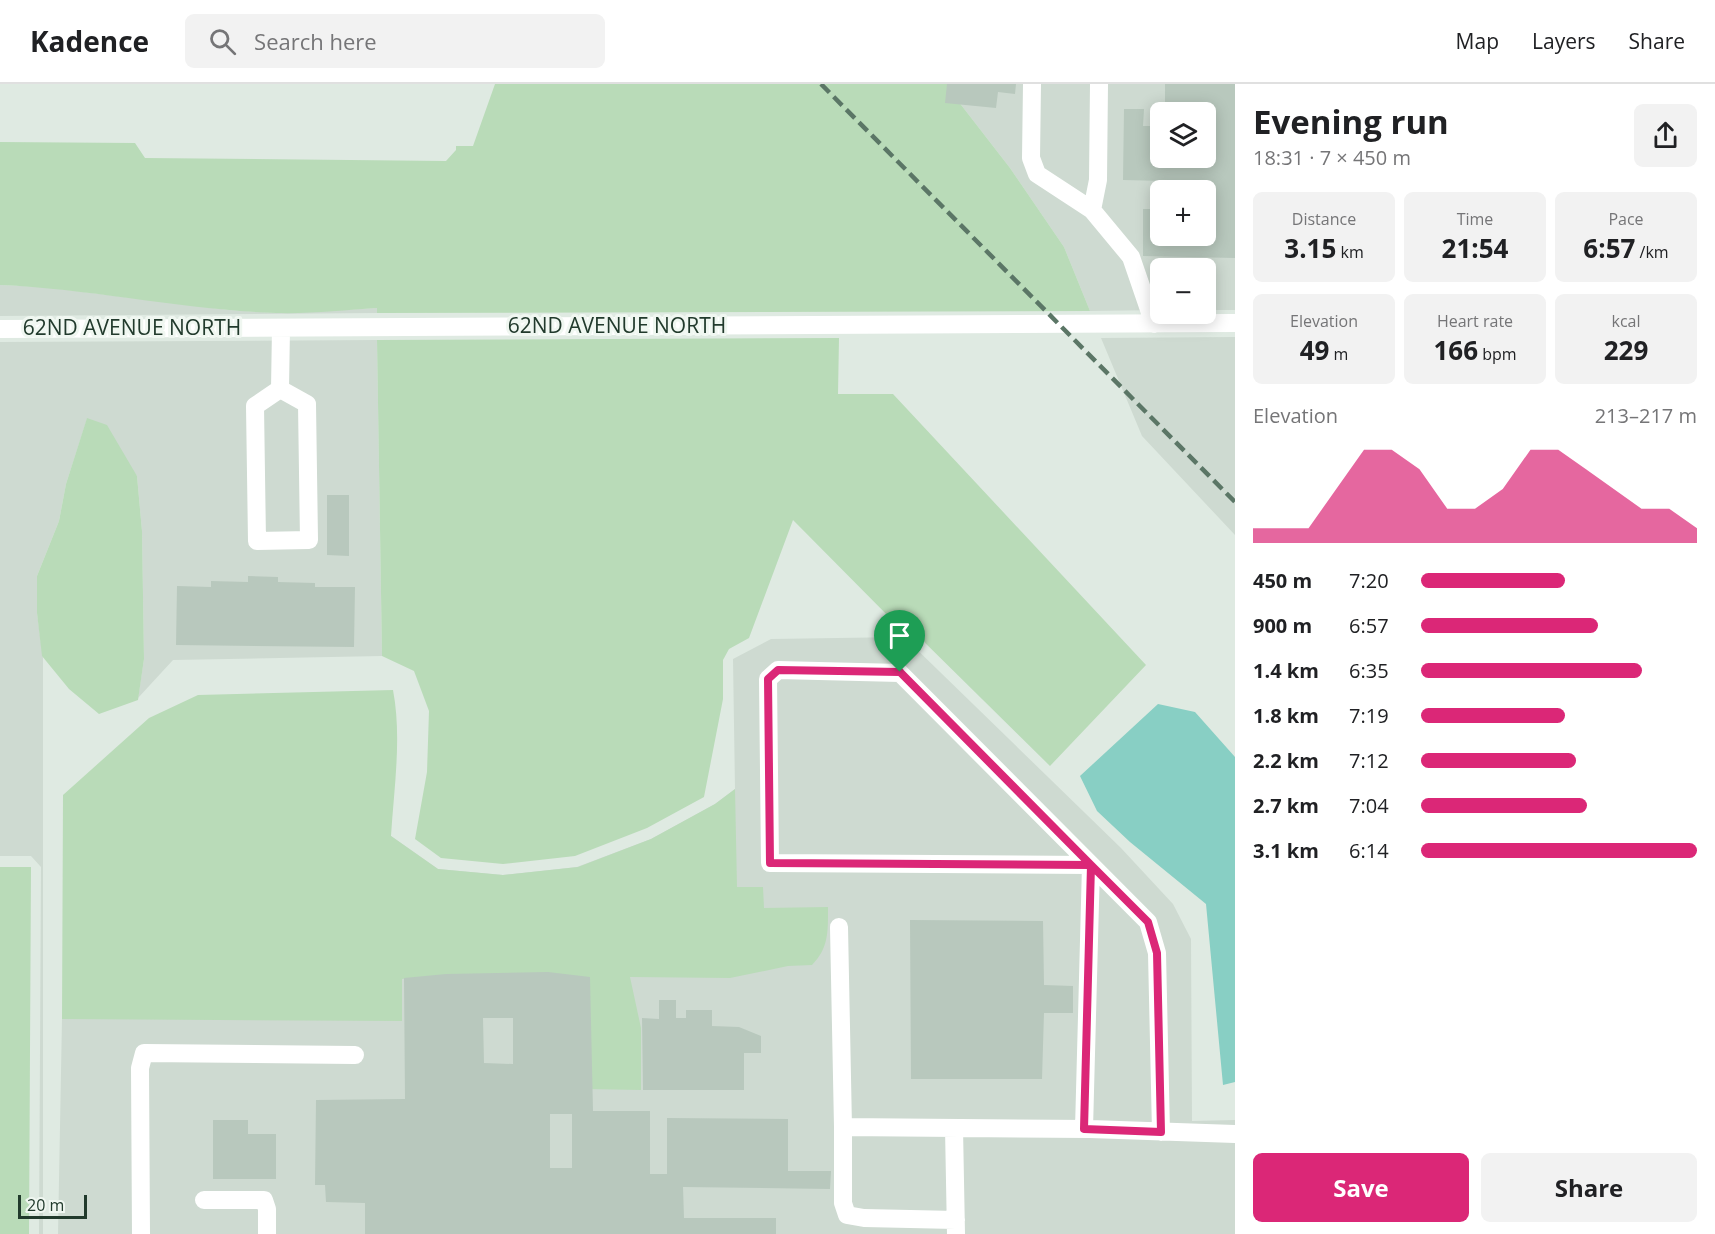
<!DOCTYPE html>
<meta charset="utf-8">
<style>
body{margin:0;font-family:"Open Sans",sans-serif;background:#f2f2f2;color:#202124;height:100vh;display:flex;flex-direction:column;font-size:22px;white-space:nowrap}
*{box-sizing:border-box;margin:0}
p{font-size:20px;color:#757577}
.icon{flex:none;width:33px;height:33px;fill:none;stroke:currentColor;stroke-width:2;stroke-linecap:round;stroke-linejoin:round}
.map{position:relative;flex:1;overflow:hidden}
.drawer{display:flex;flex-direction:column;background:#fff;width:480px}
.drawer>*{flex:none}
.controls{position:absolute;left:1150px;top:18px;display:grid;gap:12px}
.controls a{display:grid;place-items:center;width:66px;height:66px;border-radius:9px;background:#fff;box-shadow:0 3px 15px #0003;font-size:30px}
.scale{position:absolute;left:18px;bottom:15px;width:69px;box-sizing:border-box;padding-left:6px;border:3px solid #213a2c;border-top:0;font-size:16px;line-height:21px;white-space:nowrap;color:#213a2c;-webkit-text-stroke:4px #f0f7f1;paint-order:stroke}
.pin{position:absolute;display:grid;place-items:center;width:51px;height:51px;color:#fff;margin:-62px -26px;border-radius:50% 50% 50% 0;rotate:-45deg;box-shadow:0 0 6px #0007}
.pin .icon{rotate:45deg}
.round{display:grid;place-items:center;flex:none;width:63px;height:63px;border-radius:9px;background:#f2f2f2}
.head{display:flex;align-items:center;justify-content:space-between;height:102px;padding:0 18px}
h1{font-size:33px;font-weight:700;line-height:45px}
.figures{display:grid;grid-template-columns:repeat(3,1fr);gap:9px;height:102px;padding:6px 18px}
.figures div{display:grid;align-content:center;border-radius:9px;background:#f2f2f2;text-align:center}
.figures b{font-size:26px;font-weight:700}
.figures small{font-size:16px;font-weight:400}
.figures p{font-size:16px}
.chart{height:168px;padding:12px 18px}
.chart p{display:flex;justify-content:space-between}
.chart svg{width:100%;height:108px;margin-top:6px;fill:#db2777;opacity:.7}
.button{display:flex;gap:12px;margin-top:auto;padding:12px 18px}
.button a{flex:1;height:69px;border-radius:9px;background:#db2777;color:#fff;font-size:24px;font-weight:700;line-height:69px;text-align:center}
.button a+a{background:#f2f2f2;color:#202124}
ul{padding:0 18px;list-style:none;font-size:20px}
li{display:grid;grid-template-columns:96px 72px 1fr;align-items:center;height:45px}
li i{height:15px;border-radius:8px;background:#db2777}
header{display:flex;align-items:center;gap:36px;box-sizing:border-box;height:84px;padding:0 30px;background:#fff;border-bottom:2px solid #e0e0e0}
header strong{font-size:28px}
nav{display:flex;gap:33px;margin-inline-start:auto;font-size:21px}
.search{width:420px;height:54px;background:#f2f2f2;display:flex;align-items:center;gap:15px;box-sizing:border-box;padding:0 21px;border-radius:9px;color:#757577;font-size:22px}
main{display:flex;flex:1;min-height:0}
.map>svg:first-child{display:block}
.built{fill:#cedad1;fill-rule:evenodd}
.green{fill:#b9dbb8}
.water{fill:#88cfc4}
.building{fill:#b8c8bd;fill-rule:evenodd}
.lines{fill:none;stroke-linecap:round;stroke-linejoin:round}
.minor{stroke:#fff;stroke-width:18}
.rail{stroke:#5b7666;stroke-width:4.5;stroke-dasharray:12 6;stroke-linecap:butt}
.route-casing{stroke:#fff;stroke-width:12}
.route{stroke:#db2777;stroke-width:8}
.labels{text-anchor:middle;stroke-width:6;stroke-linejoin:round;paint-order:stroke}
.street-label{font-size:21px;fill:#213a2c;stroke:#f0f7f1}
</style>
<header>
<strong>Kadence</strong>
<div class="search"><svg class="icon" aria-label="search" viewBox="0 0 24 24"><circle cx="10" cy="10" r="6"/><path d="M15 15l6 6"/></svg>Search here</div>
<nav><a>Map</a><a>Layers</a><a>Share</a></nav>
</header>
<main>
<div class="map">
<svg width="1235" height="1150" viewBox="0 0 1235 1150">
<rect width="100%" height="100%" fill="#dfeae2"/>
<path class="built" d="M949 0H1235V226H1206V184H1161V226L1090 227 1064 163 1010 84 948 4ZM1161 28H1206V74H1161ZM1161 106H1206V152H1161Z
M0 201 44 203 229 226 278 229 377 224V229L0 232Z
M1235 253V451L1142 352 1101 254Z
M377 256 382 572 173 576 138 614 144 575 142 447 137 392 87 335 66 400 59 437 37 492V529L43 574V1150H39L41 783 31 772H0V258Z
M904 553 1121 764 1173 820 1191 855 1192 1037 1235 1036V1150H58L62 935 93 798 391 752 438 785 503 791 577 783 651 755 715 720 735 705 733 575 771 555Z"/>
<path class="green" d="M495 0H949L948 4 1010 84 1064 163 1090 227 377 229V224C344 226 310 230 276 229 184 226 93 205 0 201V58L135 59 145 74 446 77 456 66V62H473Z
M839 254 838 310H893L1146 581 1050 682 911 545 898 542 793 436 749 554 729 565 723 576V615L704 713 647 744 575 772 503 780 441 774 415 755 427 688 429 627 414 587 382 572 377 256Z
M87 334 107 341 137 392 142 447 144 575 138 616 99 630 69 605 42 572 37 529V492L59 437 66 400Z
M393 606C402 653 394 704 391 752L438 785 503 791 578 783 651 755 715 720 735 705 737 803H763L764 824 828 823C828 847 829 864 812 881L788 882 730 894 630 893 641 944V1006L585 1005V895L443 891 402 895V937L62 935 63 711 149 634 198 611Z
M0 783H31L29 1150H0Z"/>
<path class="water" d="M1158 620 1195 628 1235 673V998L1223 1001 1206 820 1130 758 1097 727 1080 692Z"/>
<path class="building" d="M947 0H1016L1015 10 998 8 996 24 945 19Z
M1165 0H1235V174L1143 172V125H1161V152H1206V106H1165L1166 97 1123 96 1124 25H1144L1143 42H1161V74H1206V28H1165Z
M327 411H349V472L327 471Z
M248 492 278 493V498L315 499V503H355L354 563 176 561 177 502 211 503V497L248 498Z
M910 836 1043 837 1044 901 1073 902V929H1044L1042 995H911Z
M548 888 590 893 593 1027H650V1090H667V1034L788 1035V1087H831L830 1105 683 1103 684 1134H776V1150H365V1119L326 1118 325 1101H315L316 1016 405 1015 404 894 446 890ZM483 934H513V980L484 979ZM550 1030H572V1084H550Z
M659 916H676V934H686V926H712V942L739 943 761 952V969H744V1006H643L642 934 659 935Z
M213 1036H248V1050H276V1095H213Z"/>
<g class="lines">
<path class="minor" d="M1032 0 1031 74 1037 90 1092 126 1131 173 1154 240
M1092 126 1098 96 1099 0
M0 245 1235 239
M280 305 307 320 309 456 257 457 255 322 280 305 281 244
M1091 781 770 779 768 595 778 586 900 589 1148 838 1157 869 1161 1048
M839 843 843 1043 1090 1045 1235 1050
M843 1043V1119L847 1131 864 1134 956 1136
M954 1044 956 1150
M1084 1045 1091 781
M204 1116H264L267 1125V1150
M141 1150 140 984 144 969 355 971"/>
<path class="rail" d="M821 0 1235 418"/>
</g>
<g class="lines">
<defs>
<path id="route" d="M900 588 1091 781 1084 1045 1161 1048 1157 869 1148 838 1091 781 770 779 768 595 778 586 900 588"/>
</defs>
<use href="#route" class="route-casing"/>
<use href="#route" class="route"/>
</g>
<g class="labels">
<g class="street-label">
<text x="617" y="249">62ND AVENUE NORTH</text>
<text x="132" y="251">62ND AVENUE NORTH</text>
</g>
</g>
</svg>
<div class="controls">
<a><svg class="icon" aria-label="layers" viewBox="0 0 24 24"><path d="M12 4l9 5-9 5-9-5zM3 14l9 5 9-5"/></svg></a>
<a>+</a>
<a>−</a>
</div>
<div class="scale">20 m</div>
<div class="pin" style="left:900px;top:588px;background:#1e9e55"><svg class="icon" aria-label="arrive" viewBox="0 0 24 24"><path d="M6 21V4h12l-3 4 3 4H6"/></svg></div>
</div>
<section class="drawer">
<div class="head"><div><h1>Evening run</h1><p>18:31 · 7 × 450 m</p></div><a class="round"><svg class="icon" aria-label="share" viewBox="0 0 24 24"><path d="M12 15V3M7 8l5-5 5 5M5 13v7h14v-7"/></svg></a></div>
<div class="figures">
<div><p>Distance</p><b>3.15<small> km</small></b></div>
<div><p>Time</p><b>21:54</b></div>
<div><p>Pace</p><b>6:57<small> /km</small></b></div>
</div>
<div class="figures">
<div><p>Elevation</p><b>49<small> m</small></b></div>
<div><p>Heart rate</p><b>166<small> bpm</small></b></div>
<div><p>kcal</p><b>229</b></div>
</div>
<div class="chart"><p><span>Elevation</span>213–217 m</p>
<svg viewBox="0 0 160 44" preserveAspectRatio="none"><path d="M0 44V38L10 38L20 38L30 22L40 6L50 6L60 14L70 30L80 30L90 22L100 6L110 6L120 14L130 22L140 30L150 30L160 38V44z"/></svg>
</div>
<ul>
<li><b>450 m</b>7:20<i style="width:52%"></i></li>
<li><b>900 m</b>6:57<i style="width:64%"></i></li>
<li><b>1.4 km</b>6:35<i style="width:80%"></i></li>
<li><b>1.8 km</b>7:19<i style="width:52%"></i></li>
<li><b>2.2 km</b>7:12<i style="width:56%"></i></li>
<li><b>2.7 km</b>7:04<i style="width:60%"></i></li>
<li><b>3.1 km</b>6:14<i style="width:100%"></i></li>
</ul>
<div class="button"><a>Save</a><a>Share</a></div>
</section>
</main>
